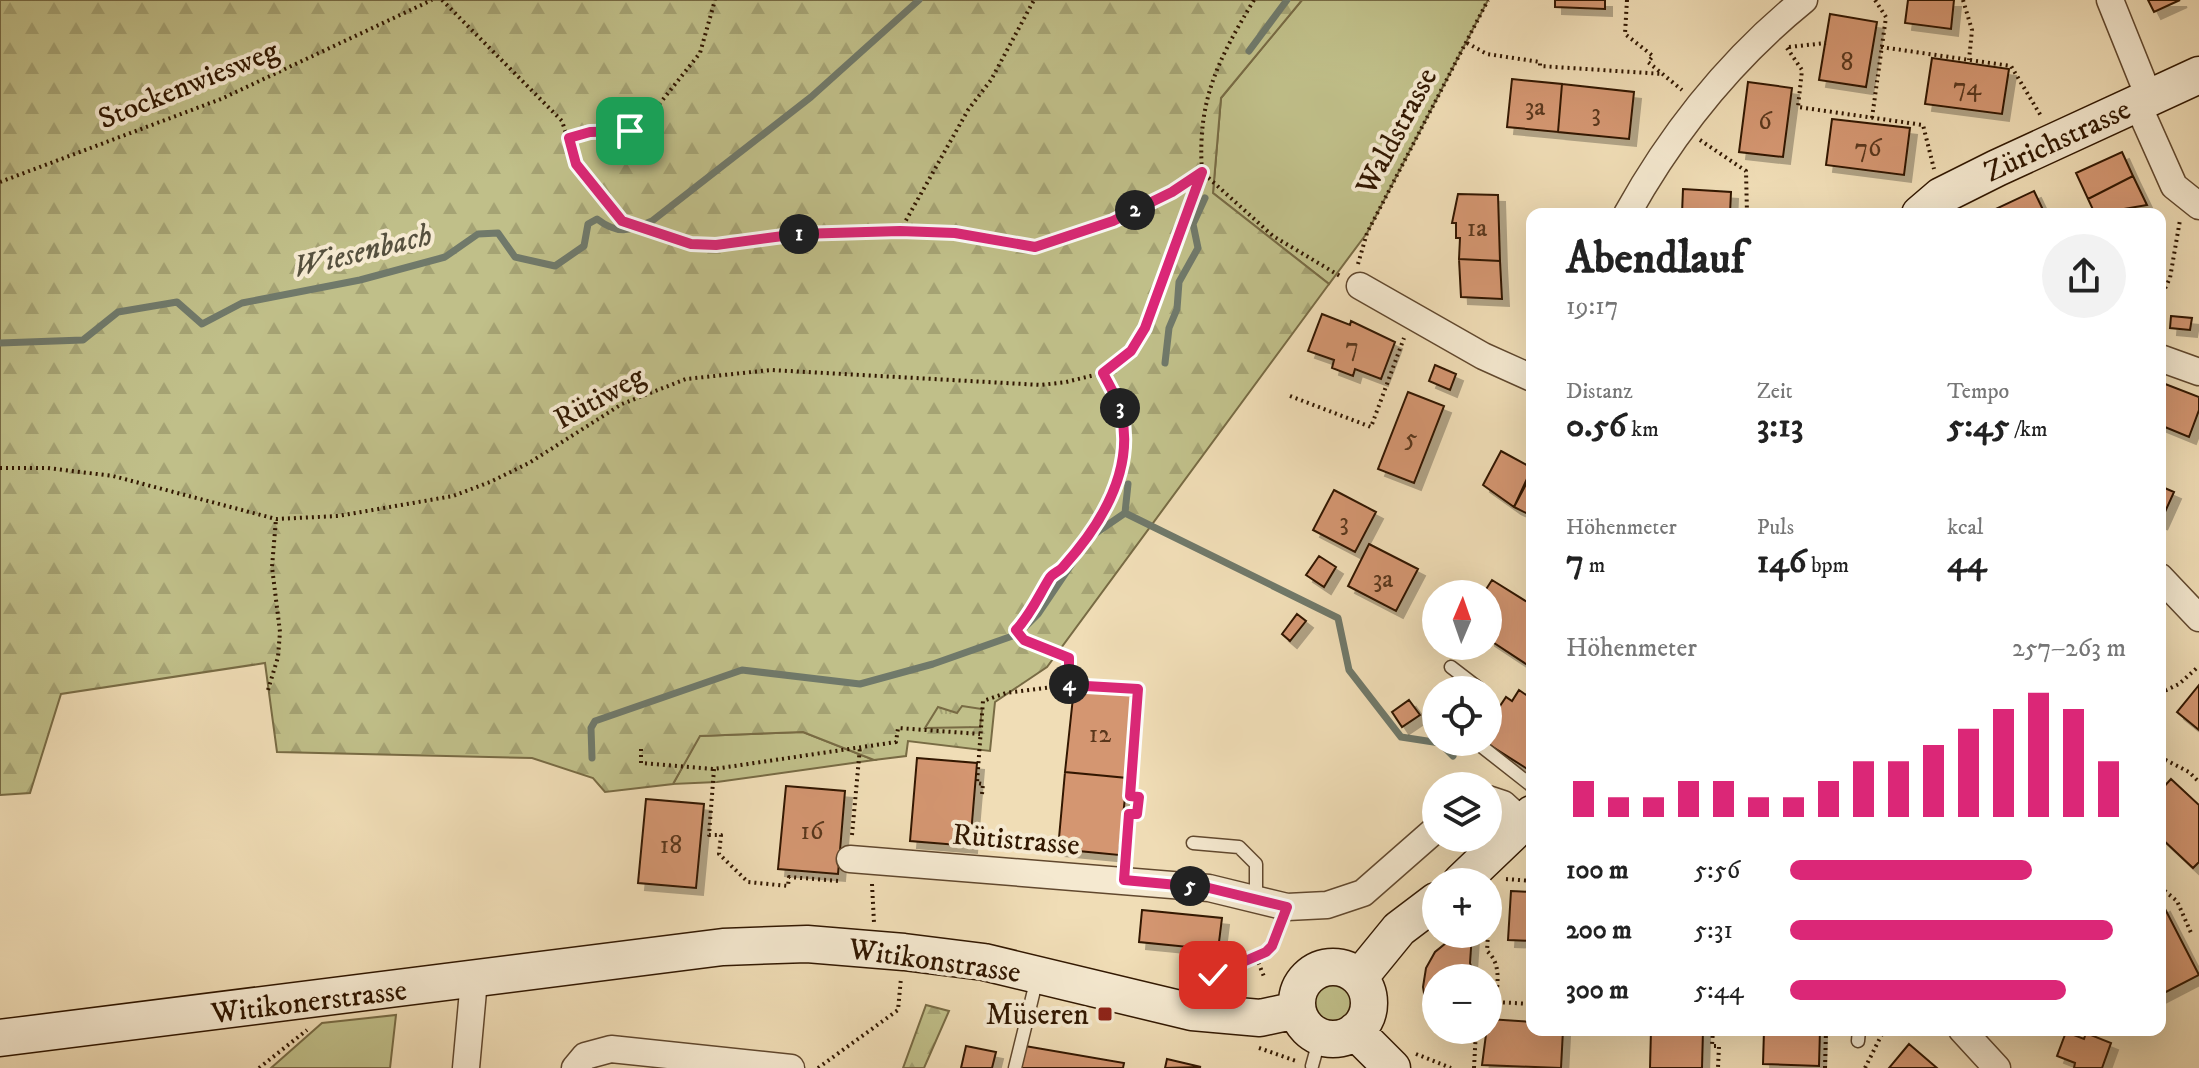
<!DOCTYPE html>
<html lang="de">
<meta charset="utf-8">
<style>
body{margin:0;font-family:"IM FELL DW Pica",serif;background:#f2f2f2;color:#222;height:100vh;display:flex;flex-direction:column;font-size:30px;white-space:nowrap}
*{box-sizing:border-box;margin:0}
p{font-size:26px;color:#767676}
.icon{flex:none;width:44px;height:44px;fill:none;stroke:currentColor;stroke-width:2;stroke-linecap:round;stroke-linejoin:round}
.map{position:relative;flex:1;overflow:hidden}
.sheet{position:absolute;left:1526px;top:208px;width:640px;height:828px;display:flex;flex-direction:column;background:#fff;border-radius:16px;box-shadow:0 8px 32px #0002}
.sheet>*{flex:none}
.needle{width:52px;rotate:2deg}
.tools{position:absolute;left:1422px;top:580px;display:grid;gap:16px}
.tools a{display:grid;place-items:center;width:80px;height:80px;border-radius:50%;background:#fff;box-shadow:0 8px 32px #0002;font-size:40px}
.pin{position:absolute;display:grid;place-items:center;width:68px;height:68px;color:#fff;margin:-34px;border-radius:16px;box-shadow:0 4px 12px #0006}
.km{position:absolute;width:40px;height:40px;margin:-20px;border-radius:50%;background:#222;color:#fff;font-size:22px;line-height:40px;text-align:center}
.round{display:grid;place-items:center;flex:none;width:84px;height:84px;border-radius:42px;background:#f2f2f2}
.head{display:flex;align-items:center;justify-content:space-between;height:136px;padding:0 40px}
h1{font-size:44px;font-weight:800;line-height:60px}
.stats{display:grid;grid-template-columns:repeat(3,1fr);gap:12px;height:136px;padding:8px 40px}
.stats div{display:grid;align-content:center}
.stats b{font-size:34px;font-weight:800}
.stats small{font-size:22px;font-weight:400}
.stats p{font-size:22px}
.chart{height:224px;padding:16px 40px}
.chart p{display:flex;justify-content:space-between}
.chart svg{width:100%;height:144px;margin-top:8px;stroke:#db2777;stroke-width:6}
ul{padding:0 40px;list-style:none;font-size:26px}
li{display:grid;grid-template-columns:128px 96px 1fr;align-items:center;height:60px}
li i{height:20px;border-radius:10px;background:#db2777}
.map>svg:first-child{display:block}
.green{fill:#c0bf89;stroke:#786b44;stroke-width:2}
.forest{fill:url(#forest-firs);stroke:#786b44;stroke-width:2}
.park{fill:url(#park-tufts);stroke:#786b44;stroke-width:2}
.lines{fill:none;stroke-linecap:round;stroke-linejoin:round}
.stream{stroke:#70796a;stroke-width:7}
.building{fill:#d49671;stroke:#311700;stroke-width:2;filter:url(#shadow)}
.lane-casing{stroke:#61482e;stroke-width:15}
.street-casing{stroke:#61482e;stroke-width:29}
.secondary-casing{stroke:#311700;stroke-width:39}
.path{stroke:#311700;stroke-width:4;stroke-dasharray:2 4;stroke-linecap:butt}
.lane{stroke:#f5e9d0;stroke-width:12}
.street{stroke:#f5e9d0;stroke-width:26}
.secondary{stroke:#f5e9d0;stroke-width:36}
.route-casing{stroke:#fff;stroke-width:16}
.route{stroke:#db2777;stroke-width:10}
.poi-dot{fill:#8f2418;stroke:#f5e9d0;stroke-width:3}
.labels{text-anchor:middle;stroke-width:8;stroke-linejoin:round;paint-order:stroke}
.number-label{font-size:26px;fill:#5a371c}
.street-label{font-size:30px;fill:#311700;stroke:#f5e9d0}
.poi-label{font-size:30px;fill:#311700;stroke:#f5e9d0;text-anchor:end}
.water-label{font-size:32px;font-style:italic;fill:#56503e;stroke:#f5e9d0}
</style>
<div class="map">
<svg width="2199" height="1068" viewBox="0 0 2199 1068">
<defs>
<pattern id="forest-firs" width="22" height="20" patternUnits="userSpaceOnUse" patternTransform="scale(2)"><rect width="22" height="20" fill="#c0bf89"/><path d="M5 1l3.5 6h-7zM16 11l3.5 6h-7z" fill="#a5a374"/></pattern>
<pattern id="park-tufts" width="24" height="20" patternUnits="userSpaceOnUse" patternTransform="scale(2)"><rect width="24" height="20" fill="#c0bf89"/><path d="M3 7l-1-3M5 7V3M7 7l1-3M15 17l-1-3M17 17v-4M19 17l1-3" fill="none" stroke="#a5a374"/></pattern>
<filter id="shadow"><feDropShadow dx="7" dy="7" stdDeviation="0" flood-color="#0004"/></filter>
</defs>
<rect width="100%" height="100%" fill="#f0ddb6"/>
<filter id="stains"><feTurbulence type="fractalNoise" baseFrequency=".0025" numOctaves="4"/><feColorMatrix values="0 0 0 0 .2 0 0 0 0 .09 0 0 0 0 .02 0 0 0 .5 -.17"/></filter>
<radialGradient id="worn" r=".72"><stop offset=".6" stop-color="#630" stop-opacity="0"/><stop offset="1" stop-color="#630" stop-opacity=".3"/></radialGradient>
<path class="green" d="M1302 0H1488L1367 233 1329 284 1213 193 1221 98Z
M803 732 874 760 717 782 673 784 699 736Z
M1312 1004a21 21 0 1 1 42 0a21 21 0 1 1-42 0Z
M396 1015 390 1068H271L322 1023Z"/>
<path class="forest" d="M0 0H1302L1221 98 1213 193 1329 284 1047 667 995 702 990 751 908 741 906 756 874 760 803 732 700 736 673 784 605 792 593 778 532 758 277 752 265 663 61 694 30 793 0 795Z
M926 1005 949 1011 924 1068H903Z"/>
<path class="park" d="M962 706 982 709 980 727 925 728 938 707 957 713Z"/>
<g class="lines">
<path class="stream" d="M1249 51 1287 0
M0 343 83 340 118 312 177 302 202 324 242 303 360 280 445 257 478 234 498 233 515 257 555 266 584 246 588 224 597 219C618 235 629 231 652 221L811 97 919 0
M1165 363 1169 328 1177 309 1179 282 1198 248 1193 224 1205 198
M1125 513 1338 618 1349 670 1401 737 1440 743 1453 756
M592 758 591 728 595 721 742 670 860 684 933 664 1018 634 1038 614 1090 537 1125 513 1128 484"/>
</g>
<path class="building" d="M1555 0H1605V9L1555 7Z
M1908 0H1954L1951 29 1905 23Z
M2148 0H2180L2154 12Z
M1830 14 1877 22 1866 87 1819 80Z
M1932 58 2009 69 2002 114 1925 104Z
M1512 79 1562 84 1558 132 1507 127Z
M1748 82 1792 88 1783 157 1739 152Z
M1562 84 1634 92 1629 139 1558 132Z
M1832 119 1910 128 1904 175 1826 165Z
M2122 152 2133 176 2088 199 2076 173Z
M2133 176 2147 205 2095 214 2088 199Z
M1683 189 1731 192 1730 214H1682Z
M2034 191 2045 214H1988L1987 213Z
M1458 194 1498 195 1500 261 1459 259 1460 238H1456V223H1452Z
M1459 259 1500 261 1502 299 1461 297Z
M1322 314 1350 325 1351 321 1395 342 1381 379 1355 369 1353 376 1332 368 1334 360 1308 351Z
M2171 316 2192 318 2190 330 2170 328Z
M1435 365 1456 374 1450 390 1429 381Z
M2160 382 2199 397V410L2189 437 2160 425Z
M1408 392 1444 406 1414 483 1378 469Z
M1501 451 1532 468 1514 507 1483 485Z
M1532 473V516L1514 507Z
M2160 486 2174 492 2160 523Z
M1334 490 1376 512 1355 552 1313 530Z
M1369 544 1418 569 1396 611 1348 586Z
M1319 556 1336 567 1324 587 1306 575Z
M1492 580 1532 605 1529 666 1488 639V594H1483Z
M1297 614 1306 621 1290 641 1282 634Z
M2199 685V730L2177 712Z
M1074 688 1135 694 1127 778 1065 772Z
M1519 690 1532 699V772L1485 742H1488V724L1506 697 1512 701Z
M1409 700 1420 715 1402 727 1392 712Z
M917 758 977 763 970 846 910 841Z
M1065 772 1127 778 1119 855 1058 849Z
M2171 779 2199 805V862L2193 868 2160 837V791Z
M786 786 845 791 838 874 778 869Z
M646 799 704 804 696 888 638 883Z
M1511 891 1532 892V941L1508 940Z
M2163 905 2199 975 2160 995V907Z
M1142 910 1222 918 1218 950 1139 942Z
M1472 934 1470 963 1473 972 1485 978H1436V1022L1426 1006 1423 987 1426 968 1435 952 1451 939Z
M1488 1019 1532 1022V1030H1563L1561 1068 1482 1065Z
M1651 1030H1703L1702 1068H1650Z
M1764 1030H1820L1819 1066 1763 1064Z
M2066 1032 2084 1039 2086 1033 2111 1043 2102 1068H2074L2075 1063 2057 1056Z
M1909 1044 1937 1068H1889Z
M966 1046 996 1052 992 1068H961Z
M1025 1046 1124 1063 1123 1068H1021Z
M1167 1059 1201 1067 1165 1068Z"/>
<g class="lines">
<defs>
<path id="lane" d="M1451 667 1481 690
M1476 742 1532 786
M1193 843 1239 847 1256 864V898
M1858 1041 1859 1030
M1312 1066 1320 1037
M1015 1068 1037 978"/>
<path id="street" d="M2110 0 2149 97
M2137 103 2174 186 2199 206
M1627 214C1673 131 1730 60 1804 0
M1360 286 1483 356 1532 378
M2160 358 2199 372
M2160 577 2199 618
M1488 799 1503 804 1524 823
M850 859 1209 888 1287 907 1327 905 1363 893 1436 829
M1962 1030 1997 1068
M466 1068 474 980
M575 1068 585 1056 611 1049 791 1068"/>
<path id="secondary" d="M1920 214 1941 196 1997 168 2199 75
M1461 882 1532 814
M1297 1003a36 36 0 1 1 72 0a36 36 0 1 1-72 0Z
M1359 978 1399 929 1436 901
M1355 1031 1392 1068
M0 1038 723 947 807 944 904 952 984 962 1192 1012 1260 1018 1297 1010"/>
</defs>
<use href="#lane" class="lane-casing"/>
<use href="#street" class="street-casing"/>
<use href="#secondary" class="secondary-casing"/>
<path class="path" d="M442 0 562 121 576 164 622 221 691 244 716 245 798 234 900 231 955 233 1035 247 1113 221 1172 192 1200 174
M1254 0C1218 60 1197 100 1202 172L1273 236 1340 276
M1627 0 1625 34 1653 56 1648 62 1682 90
M1963 0 1972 30 1969 60
M1467 43 1487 54 1540 62V66L1663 74
M1789 47 1826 43
M1881 47 2011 66 2041 116
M1787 48 1802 70 1798 107 1923 125 1934 169
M1872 118 1886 17 1875 0
M569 138 641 127 700 53 715 0
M1700 140 1746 171 1747 214
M0 182 221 99 432 0
M900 231 968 110 991 80 1034 0
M1358 264 1367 233 1488 0
M2160 299 2170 278 2180 220
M1290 396 1371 427 1404 338
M0 468H48L113 476 276 519 338 516 453 496 490 482 529 463 622 404 686 379 771 370 1041 385 1066 382 1103 373 1116 365 1131 351 1145 328 1202 172
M1069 685V658L1024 640 1016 630C1031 614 1038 597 1049 579 1052 573 1058 572 1063 567 1101 527 1134 470 1121 412 1118 399 1109 385 1103 373
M268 690 278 657 280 632 272 567 276 519
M2160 693 2179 684 2199 666
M641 749V763L714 769 896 742 898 728 980 734
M2160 757 2189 772 2199 782
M714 769 709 835H721L719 854 748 882 788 886 789 877 839 881
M982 794 983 784 977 783 983 701 1006 693 1069 685 1138 689 1130 796 1139 797 1137 814H1129L1126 857
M852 835 860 747
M1506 879 1532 881
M872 884 874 923
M2160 887 2177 901 2192 935
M1488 918V930
M1488 934 1487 951C1502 964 1497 984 1496 1002L1532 1004
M1256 957 1265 979
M1196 983 1197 978 1213 975 1266 952 1279 928
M1488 1002H1496
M1713 1030 1712 1046H1719L1718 1068
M1259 1048 1296 1061
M1416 1054 1451 1068
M259 1068 307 1030
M818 1068 898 1010 901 978
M1474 1068 1476 1030
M1825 1068 1826 1030
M1865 1068 1884 1030"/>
<use href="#lane" class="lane"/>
<use href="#street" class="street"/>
<use href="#secondary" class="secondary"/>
</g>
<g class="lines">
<defs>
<path id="route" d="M630 131 590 132 569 138 576 164 622 221 691 244 716 245 798 234 900 231 955 233 1035 247 1113 221 1172 192 1202 172 1145 328 1131 351 1103 373C1109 385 1118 399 1121 412 1135 470 1100 526 1063 567 1059 572 1052 573 1049 579 1038 597 1031 614 1016 630L1024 640 1069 658V685L1138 689 1130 796 1139 797 1137 814H1129L1124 880 1209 888 1287 907 1272 946 1266 952 1213 975"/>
</defs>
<use href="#route" class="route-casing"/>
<use href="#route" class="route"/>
</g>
<rect class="poi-dot" x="1097" y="1006" width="16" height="16" rx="4"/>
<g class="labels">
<g class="number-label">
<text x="1847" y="70">8</text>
<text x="1967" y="95">74</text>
<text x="1535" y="115">3a</text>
<text x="1596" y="121">3</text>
<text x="1765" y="129">6</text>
<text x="1868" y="156">76</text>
<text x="1477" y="236">1a</text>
<text x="1352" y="355">7</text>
<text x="1411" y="446">5</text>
<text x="1344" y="530">3</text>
<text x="1383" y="587">3a</text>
<text x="1100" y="742">12</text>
<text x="812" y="839">16</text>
<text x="671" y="853">18</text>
</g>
<g class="street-label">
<text transform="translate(188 84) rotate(-22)" y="10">Stockenwiesweg</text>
<text transform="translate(1396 131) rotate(-62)" y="10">Waldstrasse</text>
<text transform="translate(2057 140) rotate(-25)" y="10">Zürichstrasse</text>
<text transform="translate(599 397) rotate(-29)" y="10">Rütiweg</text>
<text transform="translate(1016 839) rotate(5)" y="10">Rütistrasse</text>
<text transform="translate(935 960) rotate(8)" y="10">Witikonstrasse</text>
<text transform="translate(309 1001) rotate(-7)" y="10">Witikonerstrasse</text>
</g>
<g class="poi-label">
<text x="1089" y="1024">Müseren</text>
</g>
<g class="water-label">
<text transform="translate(362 250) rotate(-14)" y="11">Wiesenbach</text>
</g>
</g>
<rect width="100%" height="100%" filter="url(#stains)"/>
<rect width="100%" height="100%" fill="url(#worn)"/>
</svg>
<div class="tools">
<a><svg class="needle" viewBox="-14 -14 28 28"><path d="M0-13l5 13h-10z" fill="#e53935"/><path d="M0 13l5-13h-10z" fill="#767676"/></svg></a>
<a><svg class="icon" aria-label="locate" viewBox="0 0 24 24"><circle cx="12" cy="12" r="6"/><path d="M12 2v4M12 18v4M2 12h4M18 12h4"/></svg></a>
<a><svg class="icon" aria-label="layers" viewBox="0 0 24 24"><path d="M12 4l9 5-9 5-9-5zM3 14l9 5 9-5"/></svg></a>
<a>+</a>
<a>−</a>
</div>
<div class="pin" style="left:630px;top:131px;background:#1e9e55"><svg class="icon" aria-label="arrive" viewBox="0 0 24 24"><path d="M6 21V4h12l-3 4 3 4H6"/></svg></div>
<div class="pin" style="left:1213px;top:975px;background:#d93025"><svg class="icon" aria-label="check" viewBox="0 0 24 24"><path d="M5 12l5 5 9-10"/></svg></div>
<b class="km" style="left:799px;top:234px">1</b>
<b class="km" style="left:1135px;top:210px">2</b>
<b class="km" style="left:1120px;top:408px">3</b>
<b class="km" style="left:1069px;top:684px">4</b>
<b class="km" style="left:1190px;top:886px">5</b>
<section class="sheet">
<div class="head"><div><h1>Abendlauf</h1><p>19:17</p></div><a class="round"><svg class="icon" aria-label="share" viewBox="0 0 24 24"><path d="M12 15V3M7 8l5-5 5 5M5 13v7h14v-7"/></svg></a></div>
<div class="stats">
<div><p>Distanz</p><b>0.56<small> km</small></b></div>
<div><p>Zeit</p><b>3:13</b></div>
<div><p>Tempo</p><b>5:45<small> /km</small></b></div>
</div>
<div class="stats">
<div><p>Höhenmeter</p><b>7<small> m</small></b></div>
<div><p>Puls</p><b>146<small> bpm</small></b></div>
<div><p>kcal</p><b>44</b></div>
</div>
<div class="chart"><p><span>Höhenmeter</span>257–263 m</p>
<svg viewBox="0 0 160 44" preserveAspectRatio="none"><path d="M5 44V33M15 44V38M25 44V38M35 44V33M45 44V33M55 44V38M65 44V38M75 44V33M85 44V27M95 44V27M105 44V22M115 44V17M125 44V11M135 44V6M145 44V11M155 44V27"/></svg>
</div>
<ul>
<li><b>100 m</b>5:56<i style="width:72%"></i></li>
<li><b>200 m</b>5:31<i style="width:96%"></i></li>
<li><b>300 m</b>5:44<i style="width:82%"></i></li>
</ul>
</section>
</div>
